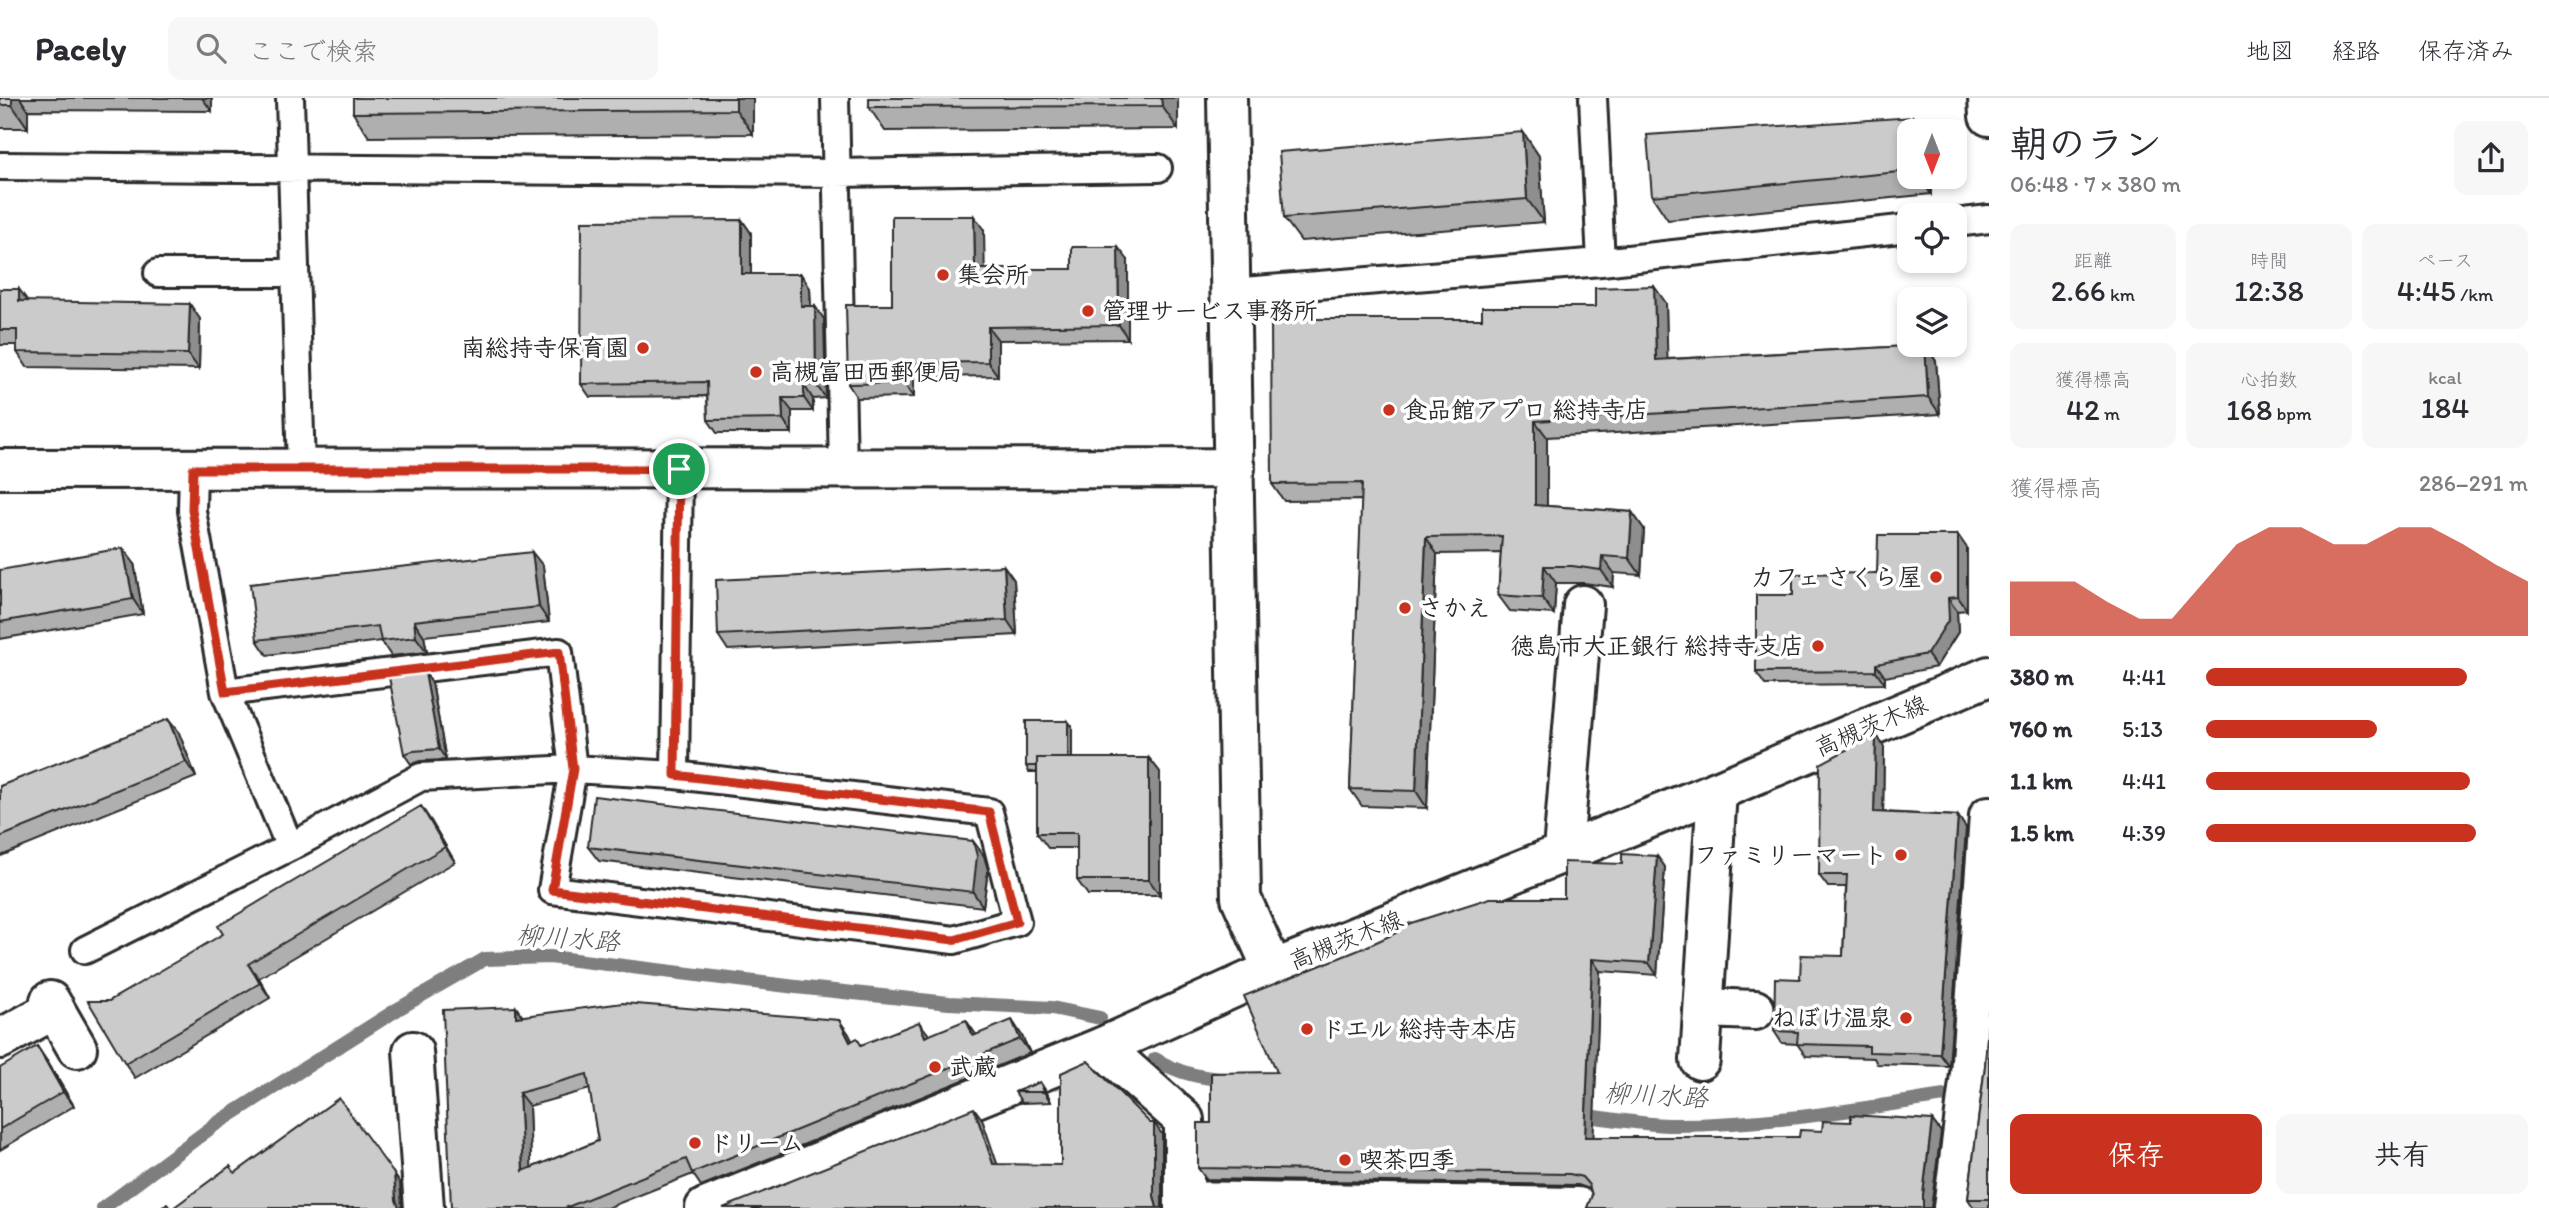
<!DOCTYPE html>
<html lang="ja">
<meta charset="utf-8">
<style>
body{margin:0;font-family:Itim,"Klee One",sans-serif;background:#f7f7f7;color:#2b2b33;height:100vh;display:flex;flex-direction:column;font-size:26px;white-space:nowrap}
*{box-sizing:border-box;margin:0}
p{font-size:23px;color:#7c7c81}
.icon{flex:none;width:38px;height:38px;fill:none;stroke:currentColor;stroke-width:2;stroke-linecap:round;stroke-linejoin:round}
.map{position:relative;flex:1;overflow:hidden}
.sheet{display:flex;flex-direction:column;background:#fff;width:560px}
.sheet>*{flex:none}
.needle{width:46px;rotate:180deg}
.buttons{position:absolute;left:1897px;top:21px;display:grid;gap:14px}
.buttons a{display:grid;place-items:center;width:70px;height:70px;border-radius:14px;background:#fff;box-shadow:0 4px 10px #0003;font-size:35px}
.pin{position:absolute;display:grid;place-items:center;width:60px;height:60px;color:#fff;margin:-30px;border:4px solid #fff;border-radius:50%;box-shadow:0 2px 7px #0007}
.round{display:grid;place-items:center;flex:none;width:74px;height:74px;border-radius:14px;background:#f7f7f7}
.headline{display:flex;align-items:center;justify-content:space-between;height:119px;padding:0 21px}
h1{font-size:38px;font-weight:600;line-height:52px}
.figures{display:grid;grid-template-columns:repeat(3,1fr);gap:10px;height:119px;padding:7px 21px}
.figures div{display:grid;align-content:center;border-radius:14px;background:#f7f7f7;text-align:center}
.figures b{font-size:30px;font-weight:600}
.figures small{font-size:19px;font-weight:400}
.figures p{font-size:19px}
.chart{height:196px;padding:14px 21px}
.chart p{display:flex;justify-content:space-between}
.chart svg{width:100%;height:126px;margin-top:7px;fill:#c8321e;opacity:.7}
.primary-button{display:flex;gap:14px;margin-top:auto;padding:14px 21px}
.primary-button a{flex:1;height:80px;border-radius:14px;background:#c8321e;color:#fff;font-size:28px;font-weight:600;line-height:80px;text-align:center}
.primary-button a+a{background:#f7f7f7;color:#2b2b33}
ul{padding:0 21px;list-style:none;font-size:23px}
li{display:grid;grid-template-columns:112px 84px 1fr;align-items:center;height:52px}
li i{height:18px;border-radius:9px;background:#c8321e}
header{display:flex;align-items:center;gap:42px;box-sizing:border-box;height:98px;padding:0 35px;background:#fff;border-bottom:2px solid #e1e1e2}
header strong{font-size:33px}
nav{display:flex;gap:38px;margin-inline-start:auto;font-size:24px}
.search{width:490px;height:63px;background:#f7f7f7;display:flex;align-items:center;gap:18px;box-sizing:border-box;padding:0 24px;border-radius:14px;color:#7c7c81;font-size:26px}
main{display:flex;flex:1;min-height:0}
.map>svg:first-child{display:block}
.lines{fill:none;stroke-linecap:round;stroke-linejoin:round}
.stream{stroke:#7e7e7e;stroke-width:14}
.lane-casing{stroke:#2b2b2b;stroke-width:32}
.street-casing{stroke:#2b2b2b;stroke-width:44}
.secondary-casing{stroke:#2b2b2b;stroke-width:44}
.lane{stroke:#fff;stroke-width:26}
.street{stroke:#fff;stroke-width:38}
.secondary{stroke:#fff;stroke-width:38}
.wall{fill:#afafaf;stroke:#2b2b2b;stroke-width:2;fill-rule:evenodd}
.shaded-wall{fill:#8e8e8e;stroke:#2b2b2b;stroke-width:2}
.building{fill:#cbcbcb;stroke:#2b2b2b;stroke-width:2;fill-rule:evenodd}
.route-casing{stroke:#fff;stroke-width:14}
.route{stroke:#c8321e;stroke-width:9}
.poi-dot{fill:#c8321e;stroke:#fff;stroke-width:2.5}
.labels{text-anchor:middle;stroke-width:7;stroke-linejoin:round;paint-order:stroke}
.poi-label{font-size:24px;font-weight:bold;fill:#2b2b2b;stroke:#fff;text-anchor:start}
.street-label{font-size:24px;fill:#2b2b2b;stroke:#fff}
.water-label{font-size:26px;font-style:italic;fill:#5c5c5c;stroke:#fff}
</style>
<header>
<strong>Pacely</strong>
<div class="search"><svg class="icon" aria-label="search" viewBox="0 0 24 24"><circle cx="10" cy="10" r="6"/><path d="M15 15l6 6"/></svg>ここで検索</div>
<nav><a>地図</a><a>経路</a><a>保存済み</a></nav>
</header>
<main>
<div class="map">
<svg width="1989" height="1110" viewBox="0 0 1989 1110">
<rect width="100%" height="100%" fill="#fff"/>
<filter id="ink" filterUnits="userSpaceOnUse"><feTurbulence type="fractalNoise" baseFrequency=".0143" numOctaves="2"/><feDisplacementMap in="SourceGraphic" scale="14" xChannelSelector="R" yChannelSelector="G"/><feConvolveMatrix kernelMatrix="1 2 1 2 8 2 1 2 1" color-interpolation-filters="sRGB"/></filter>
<g filter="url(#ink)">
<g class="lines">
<path class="stream" d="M1155 961C1178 975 1201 981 1229 981
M1577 1017C1607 1020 1638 1026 1668 1027 1763 1028 1858 1011 1951 997
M103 1110 216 1026 398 911 485 861 550 859 796 889 949 905 1052 910 1100 920"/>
<defs>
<path id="lane" d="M290 0 301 371
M835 0 843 370
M1593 0 1601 164
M0 68 836 75 1158 70
M1955 125 1989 121
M158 175H295
M1231 194 1601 164 1909 130
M193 371 192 413 225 594 290 749
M675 677 989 714 1017 824 954 842 552 792 573 671 675 677 679 371
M85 852 290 749 421 679 573 671 559 554 225 594"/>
<path id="street" d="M1227 0 1241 800 1273 872
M1988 0 1989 18
M0 371 1235 370
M1563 753 1583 507
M50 903 77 950
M1705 910 1755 912
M0 941 55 911
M1102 949 1184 1022V1110
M413 953 424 1110
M1700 962 1717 693
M1184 1103 1578 1109
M1953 1110 1970 976 1989 718"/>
<path id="secondary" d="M705 1110 1102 949 1273 872 1717 693 1989 578"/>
</defs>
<use href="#lane" class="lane-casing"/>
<use href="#street" class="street-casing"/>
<use href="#secondary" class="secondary-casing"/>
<use href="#lane" class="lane"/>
<use href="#street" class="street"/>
<use href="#secondary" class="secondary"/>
</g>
<path class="wall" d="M0 0H212V13L28 12V30H0Z
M753 0V36L369 39 353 15Z
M1178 0V31L885 33 869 9Z
M1909 33V79H1931V96L1668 122 1652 98Z
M1523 34 1539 58 1544 124 1301 143 1284 120Z
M742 122 751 135V176L810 190 811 208 824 221 826 300 813 301V313H792V335H717L708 322 707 298 590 299 581 286Z
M984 132V171H1072L1128 162V241L998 242V278L914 279V299L857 300 848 286 892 207Z
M0 191 28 204 200 221 199 271 27 269 17 254V247H0Z
M1666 205 1667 261 1925 247 1936 263 1940 316 1547 339V408L1632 414 1644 431 1641 477 1614 475 1613 489 1584 485H1556L1554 516 1510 513 1498 497 1501 455 1437 456 1427 710 1362 708 1350 691 1362 402 1284 403 1272 386 1595 209Z
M1967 450V512L1957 513 1958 534 1936 569 1885 579V586L1765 587 1756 574 1793 497Z
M134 465 143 516 0 541V472Z
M543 468 549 524 424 538 427 554 391 558 381 543 267 557 257 542Z
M1004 468 1014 482 1017 537 728 552 718 537Z
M425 575 432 585 446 662 420 663 411 666 404 656Z
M1072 628V660H1149L1160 674V797H1088L1077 782V750H1048L1037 735V674H1029L1026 668Z
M179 635 196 679 1 758 0 756V688Z
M1876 636 1884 649 1883 714 1958 718 1966 730 1949 968 1877 966 1874 960 1806 958 1797 946 1782 945 1774 933 1800 881 1843 858 1846 789H1828L1819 777Z
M431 723 455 764 259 880 270 900 135 980 125 965 109 903Z
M973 743 984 758 988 772 983 809 599 763 588 749Z
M1657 758 1665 769 1657 877 1600 873 1593 1039H1799L1851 1024 1932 1022 1941 1034 1931 1110H1587L1592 1097 1590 1091 1578 1087 1206 1081 1198 1070 1211 1025 1277 974 1622 766Z
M516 909 522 918 839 922 852 943 862 947 929 937 1021 936 1030 955 701 1088 693 1076 607 1110H451ZM590 991 598 1043 531 1070 529 1008Z
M1989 911V1110H1974L1968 1101 1985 968Z
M47 963 74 1008 0 1052V970Z
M1040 984 1047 995 1051 1004 1022 1005 1015 994Z"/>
<path class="shaded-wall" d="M12 0H20L28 12V30L12 7Z
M202 0H212V13Z
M736 0H753V36L736 12Z
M1161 0H1178V31L1162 8Z
M1913 19 1923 33H1913Z
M1523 34 1539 58 1544 124 1527 101Z
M1919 79H1931V96Z
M974 118 984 132 985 185 975 171Z
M742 122 751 135V190L742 176Z
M1118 149 1128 162V241L1119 227Z
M801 176 810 190 811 221 801 208Z
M1654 188 1666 205 1668 279 1656 262Z
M19 191 30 206 19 203Z
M190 206 200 221 199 271 188 256Z
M815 208 824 221 826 300 816 287Z
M988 229 998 242V278L988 264Z
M1925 247 1936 263 1940 316 1928 299Z
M904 265 914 279V299L904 285Z
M804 287 813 301V313L804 300Z
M782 300 792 313V335L783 321Z
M1535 323 1547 339V424L1535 407Z
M1632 414 1644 431 1641 477 1629 460Z
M1958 437 1967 450V512L1958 499Z
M1426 439 1437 456 1427 710 1416 693Z
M123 450 134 465 143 516 133 501Z
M532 454 543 468 549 524 539 509Z
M1602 458 1614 475 1613 489 1601 472Z
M1004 468 1014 482 1017 537 1007 522Z
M1544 468 1556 485 1554 516 1542 500Z
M1948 500 1957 513 1958 534 1936 569 1927 556Z
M414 523 424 538 427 554 416 539Z
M1876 566 1885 579V586L1876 573Z
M425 575 432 585 446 662 439 651Z
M168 621 179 635 196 679 186 664Z
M1068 623 1072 628V674L1068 668Z
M1876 636 1884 649 1883 726 1874 714Z
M1149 660 1160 674V797L1149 782Z
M421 708 431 723 455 764 445 749Z
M1958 718 1966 730 1949 968 1940 956Z
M973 743 984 758 988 772 983 809 973 794Z
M1657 758 1665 769 1657 877 1649 865Z
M1592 861 1600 873 1593 1050 1585 1039Z
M248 866 259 880 270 900 260 885Z
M516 909 525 922 516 919Z
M839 922 849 936 859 957 850 944Z
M966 922 975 935 982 951 973 938Z
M1012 922 1021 936 1030 955 1020 941Z
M919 924 929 937 925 939Z
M37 948 47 963 74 1008 63 994Z
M1040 984 1047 995 1051 1004 1044 994Z
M519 995 529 1008 532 1086 523 1073Z
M974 1010 982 1021 1001 1077 993 1066Z
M1932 1022 1941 1034 1931 1110H1923V1096Z
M1154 1025 1162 1036V1110H1157L1154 1098Z
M394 1076 400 1085 402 1110H399L396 1102Z"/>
<path class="building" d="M0 0H12V7H0Z
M353 0H736V12L353 15Z
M869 0H1161L1162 8 869 9Z
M1913 19V33H1909V73L1652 98 1647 37Z
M1523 34 1527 101 1284 120 1279 54Z
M892 118H974L975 171H1072V149H1118L1119 227 988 229V264L904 265V285L848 286 846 207H892Z
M742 122V176H801V208H815L816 287H804V300H782L783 321 708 322 707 284 581 286 582 123Z
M1654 188 1656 262 1925 247 1928 299 1535 323V407L1632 414 1629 460 1602 458 1601 472 1572 468H1544L1542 500 1498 497 1502 438 1426 439 1416 693 1350 691 1362 385 1272 386 1271 221H1482V209H1595V190Z
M0 191H19V203L190 206 188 256 17 254V232H0Z
M1878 437H1958V499L1948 500 1949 521 1927 556 1876 566V573L1756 574V497H1793V476L1877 475Z
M123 450 133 501 0 524V472Z
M532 454 539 509 414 523 416 539 381 543 378 528 257 542 250 486Z
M1004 468 1007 522 718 537 716 482Z
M425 575 439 651 413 653 404 656 389 579Z
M168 621 186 664 0 739V688Z
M1026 623H1068V660H1037V668H1026Z
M1876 636 1874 714 1958 718 1940 956 1869 954V948L1797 946 1798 934 1774 933 1775 880 1800 881 1801 857 1843 858 1847 777H1819L1820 666Z
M1037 660H1149V782H1077V735H1037Z
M594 698 973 743 977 758 973 794 588 749Z
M421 708 445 749 248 866 260 885 125 965 88 903H109L223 836 218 828Z
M1622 756 1657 758 1649 865 1592 861 1585 1039H1799L1800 1032 1822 1033 1823 1023 1851 1024V1017L1932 1022 1923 1096V1110H1587L1592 1097 1589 1087 1582 1079 1570 1076 1198 1070V1025H1211V975L1277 974 1244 898 1359 852 1400 833V829L1411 825 1490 800H1564V764L1622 766Z
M623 905 839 922 850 944 857 940 861 947 919 924 925 939 966 922 973 938 1012 922 1020 941 692 1075 686 1061 565 1110H451L443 912 516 909V919ZM587 976 598 1043 523 1073 519 995Z
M1989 911V1101H1968L1985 968Z
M37 948 63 994 0 1031V970Z
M1088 963 1150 1025H1154V1098L1157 1110H723L974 1010 993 1066 1061 1067V975Z
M1040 984 1044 994H1015Z
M339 1000 394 1076 396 1102 399 1110H173L230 1068 235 1075Z
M167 1106 170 1110H161Z"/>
</g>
<g class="lines" filter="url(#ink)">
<defs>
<path id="route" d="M193 371H679L675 677 989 714 1017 824 954 842 552 792 573 671 559 554 225 594 192 412Z"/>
</defs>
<use href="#route" class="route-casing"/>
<use href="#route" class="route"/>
</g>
<g class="poi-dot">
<circle cx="943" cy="177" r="7"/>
<circle cx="1088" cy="213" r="7"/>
<circle cx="643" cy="250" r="7"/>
<circle cx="756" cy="274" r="7"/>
<circle cx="1389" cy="312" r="7"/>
<circle cx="1936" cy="479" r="7"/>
<circle cx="1405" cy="510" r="7"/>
<circle cx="1818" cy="548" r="7"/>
<circle cx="1901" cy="757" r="7"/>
<circle cx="1906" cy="920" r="7"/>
<circle cx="1307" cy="931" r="7"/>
<circle cx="935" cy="969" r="7"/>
<circle cx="695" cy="1045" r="7"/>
<circle cx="1345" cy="1062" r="7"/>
</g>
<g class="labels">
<g class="poi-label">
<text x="957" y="185">集会所</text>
<text x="1102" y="221">管理サービス事務所</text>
<text x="629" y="258" text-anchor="end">南総持寺保育園</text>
<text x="770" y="282">高槻富田西郵便局</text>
<text x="1403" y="320">食品館アプロ 総持寺店</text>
<text x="1922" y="487" text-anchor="end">カフェ さくら屋</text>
<text x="1419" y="518">さかえ</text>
<text x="1804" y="556" text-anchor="end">徳島市大正銀行 総持寺支店</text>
<text x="1887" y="765" text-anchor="end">ファミリーマート</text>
<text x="1892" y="928" text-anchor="end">ねぼけ温泉</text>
<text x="1321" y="939">ドエル 総持寺本店</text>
<text x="949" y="977">武蔵</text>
<text x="709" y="1053">ドリーム</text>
<text x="1359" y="1070">喫茶四季</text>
</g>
<g class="street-label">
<text transform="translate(1871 628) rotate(-23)" y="8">高槻茨木線</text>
<text transform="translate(1346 842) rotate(-22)" y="8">高槻茨木線</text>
</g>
<g class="water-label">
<text transform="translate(568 840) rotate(4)" y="9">柳川水路</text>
<text transform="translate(1656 997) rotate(3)" y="9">柳川水路</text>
</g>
</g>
</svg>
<div class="buttons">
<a><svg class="needle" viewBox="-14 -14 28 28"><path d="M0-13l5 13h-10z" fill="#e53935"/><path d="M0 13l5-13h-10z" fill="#7c7c81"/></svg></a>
<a><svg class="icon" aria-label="locate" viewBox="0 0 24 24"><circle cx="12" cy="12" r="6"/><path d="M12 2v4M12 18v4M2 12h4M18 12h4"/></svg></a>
<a><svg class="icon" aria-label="layers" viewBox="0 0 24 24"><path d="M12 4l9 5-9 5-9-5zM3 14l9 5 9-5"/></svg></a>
</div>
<div class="pin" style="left:679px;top:371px;background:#1e9e55"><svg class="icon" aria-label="arrive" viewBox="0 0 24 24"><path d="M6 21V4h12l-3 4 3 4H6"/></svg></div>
</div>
<section class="sheet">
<div class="headline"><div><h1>朝のラン</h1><p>06:48 · 7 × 380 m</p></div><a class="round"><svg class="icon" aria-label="share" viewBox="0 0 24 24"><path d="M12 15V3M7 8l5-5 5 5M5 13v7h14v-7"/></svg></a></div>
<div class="figures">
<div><p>距離</p><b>2.66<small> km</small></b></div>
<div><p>時間</p><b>12:38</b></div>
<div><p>ペース</p><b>4:45<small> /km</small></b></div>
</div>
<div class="figures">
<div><p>獲得標高</p><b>42<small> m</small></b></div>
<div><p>心拍数</p><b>168<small> bpm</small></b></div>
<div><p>kcal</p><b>184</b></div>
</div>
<div class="chart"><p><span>獲得標高</span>286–291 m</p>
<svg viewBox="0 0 160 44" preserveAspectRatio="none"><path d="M0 44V25L10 25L20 25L30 32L40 38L50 38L60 25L70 12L80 6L90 6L100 12L110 12L120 6L130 6L140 12L150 19L160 25V44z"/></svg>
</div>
<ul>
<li><b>380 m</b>4:41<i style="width:81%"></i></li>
<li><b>760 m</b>5:13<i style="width:53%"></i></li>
<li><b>1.1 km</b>4:41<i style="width:82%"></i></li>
<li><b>1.5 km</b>4:39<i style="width:84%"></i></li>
</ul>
<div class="primary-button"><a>保存</a><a>共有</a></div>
</section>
</main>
